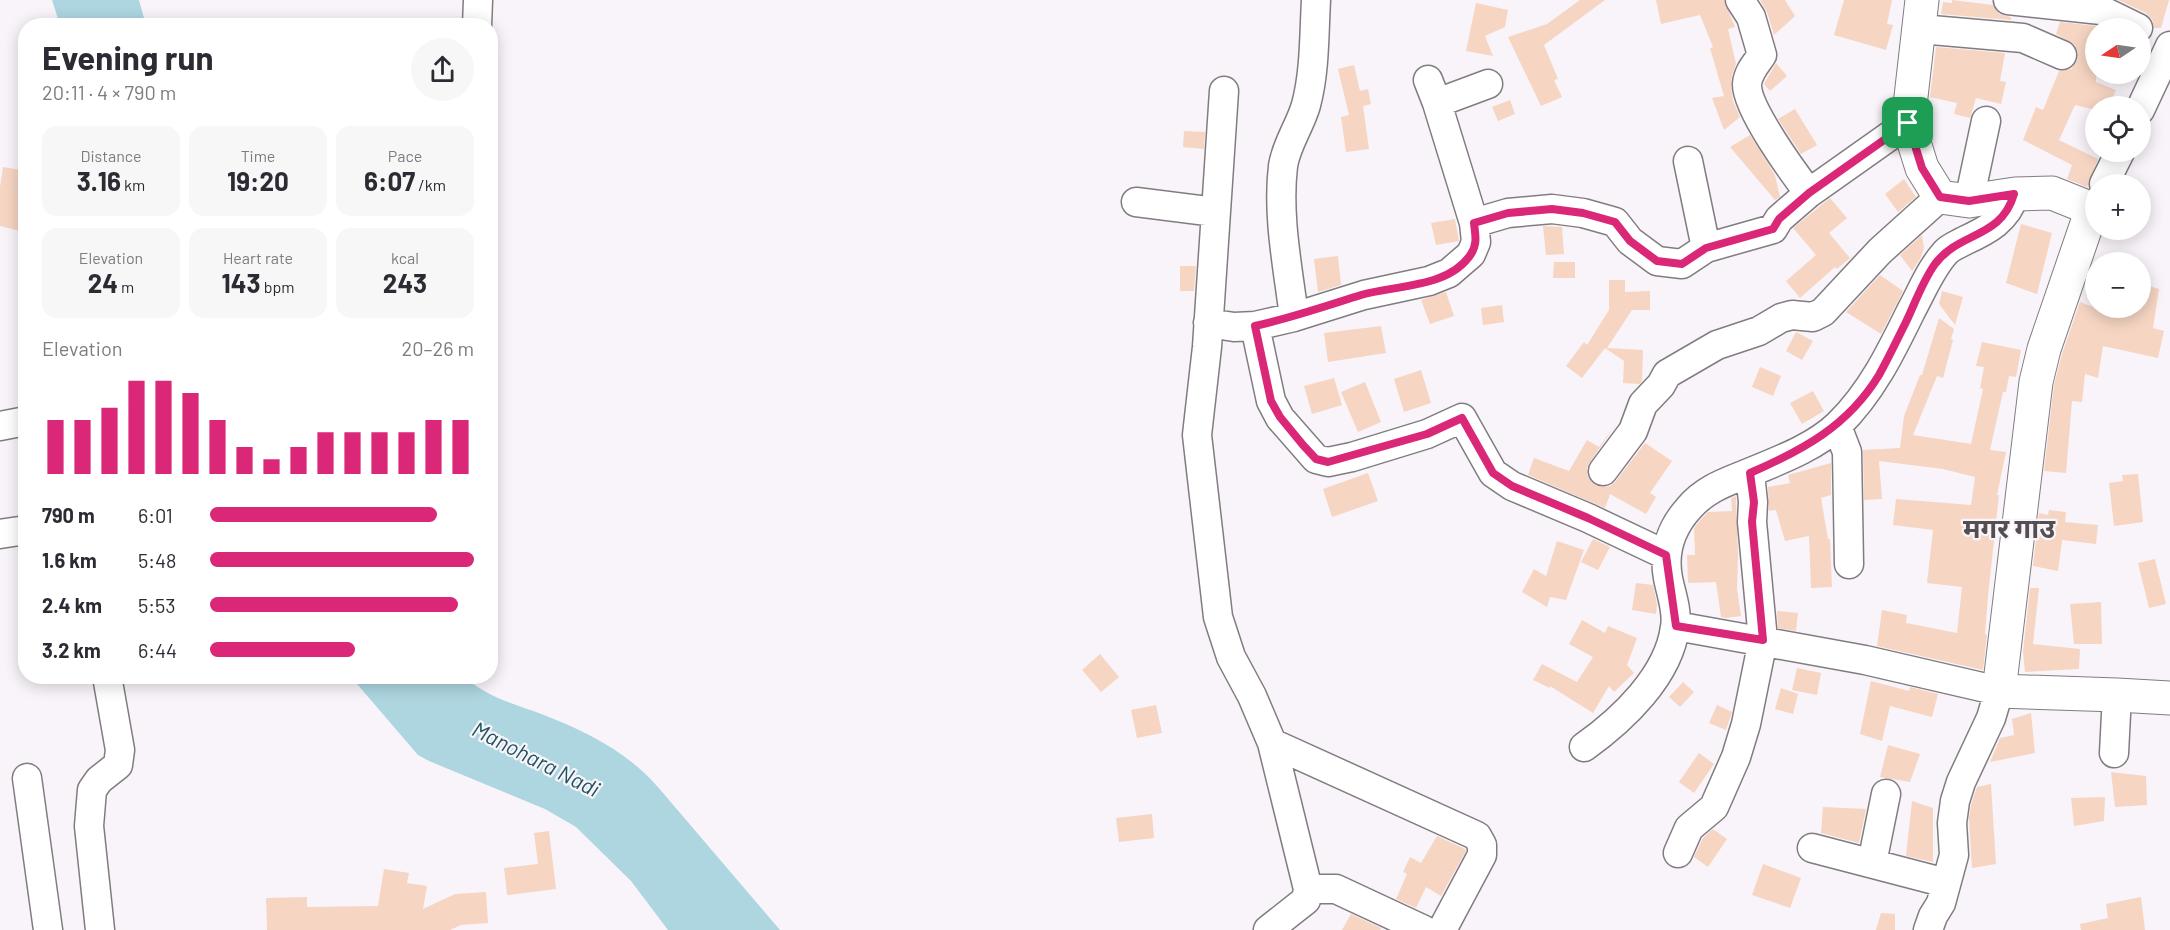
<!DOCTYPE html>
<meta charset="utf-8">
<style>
body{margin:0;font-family:Barlow,"Noto Sans Devanagari",sans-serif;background:#f7f7f7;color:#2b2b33;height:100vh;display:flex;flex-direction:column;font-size:22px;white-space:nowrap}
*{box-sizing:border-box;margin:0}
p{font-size:20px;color:#7c7c81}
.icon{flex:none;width:33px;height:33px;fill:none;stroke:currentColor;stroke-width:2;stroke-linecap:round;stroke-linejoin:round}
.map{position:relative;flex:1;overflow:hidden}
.details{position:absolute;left:18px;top:18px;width:480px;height:666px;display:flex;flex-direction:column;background:#fff;border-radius:24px;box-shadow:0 3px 15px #0003}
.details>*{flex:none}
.needle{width:39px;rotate:257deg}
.buttons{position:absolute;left:2085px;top:18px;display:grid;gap:12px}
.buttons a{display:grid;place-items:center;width:66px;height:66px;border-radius:50%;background:#fff;box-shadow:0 3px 15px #0003;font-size:30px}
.pin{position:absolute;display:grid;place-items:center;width:51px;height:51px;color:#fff;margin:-26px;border-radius:12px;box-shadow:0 3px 9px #0006}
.round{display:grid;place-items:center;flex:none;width:63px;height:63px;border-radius:32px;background:#f7f7f7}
.overview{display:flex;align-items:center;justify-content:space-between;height:102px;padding:0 24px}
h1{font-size:33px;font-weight:700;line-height:45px}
.figures{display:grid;grid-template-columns:repeat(3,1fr);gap:9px;height:102px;padding:6px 24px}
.figures div{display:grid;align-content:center;border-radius:15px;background:#f7f7f7;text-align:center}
.figures b{font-size:26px;font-weight:700}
.figures small{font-size:16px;font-weight:400}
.figures p{font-size:16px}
.chart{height:168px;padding:12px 24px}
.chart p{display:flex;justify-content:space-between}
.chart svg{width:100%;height:108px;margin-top:6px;stroke:#db2777;stroke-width:6}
ul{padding:0 24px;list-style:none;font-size:20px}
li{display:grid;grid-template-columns:96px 72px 1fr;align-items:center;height:45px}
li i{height:15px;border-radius:8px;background:#db2777}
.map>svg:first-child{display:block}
.water{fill:#add6e0}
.building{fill:#f6d5c3}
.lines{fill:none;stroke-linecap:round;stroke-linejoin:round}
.minor-casing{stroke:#817c80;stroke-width:31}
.major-casing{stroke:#817c80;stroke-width:35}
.minor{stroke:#fff;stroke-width:28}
.major{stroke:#fff;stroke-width:33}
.route-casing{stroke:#fff;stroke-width:12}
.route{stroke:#db2777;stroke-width:8}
.labels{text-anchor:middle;stroke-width:4.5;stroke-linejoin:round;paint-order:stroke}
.water-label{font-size:22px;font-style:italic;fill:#1e5561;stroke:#f9f4f9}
.district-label{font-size:27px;font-weight:bold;fill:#524e51;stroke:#f9f4f9}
</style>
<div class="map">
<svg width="2170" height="930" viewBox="0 0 2170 930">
<rect width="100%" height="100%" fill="#f9f4f9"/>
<path class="water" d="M52 0H139L146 25H60Z
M351 677H465C488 698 515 704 544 715 587 732 626 751 657 786L780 930H668L631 881 576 827 545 809 429 761 418 755Z"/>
<path class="building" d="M1580 0H1605L1544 45 1558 79 1554 80 1562 97 1541 106 1508 37 1547 24Z
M1656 0H1724L1735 27 1728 29 1736 64 1732 75 1731 86 1733 101 1740 117 1724 130 1712 98 1724 96 1710 48 1713 47 1700 15 1661 24Z
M1760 0H1785L1795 16 1774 35 1767 12Z
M1844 0H1892L1887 24 1893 25 1886 50 1834 35Z
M1952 0 1993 5 1999 14 2011 17V20L1941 14 1943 2 1952 3Z
M2118 0H2169L2161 28H2154L2152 19 2146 13Z
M1476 3 1508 10 1505 27 1485 36 1493 56 1466 51Z
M2060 22 2096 26 2101 28H2096V82L2116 90 2109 106H2096V110L2075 105 2059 140 2098 159 2087 187 2067 179 2072 165 2023 140 2036 107 2043 110 2059 71 2071 69 2077 61 2078 53 2075 45 2056 34Z
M1936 47 2005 53 2000 81 2006 82 2001 104 1976 98 1970 118 1954 114 1957 103 1930 97Z
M1776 63 1787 76 1770 91 1764 84Z
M1354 65 1360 91 1368 89 1371 104 1363 106 1369 149 1346 152 1341 117 1349 115 1338 69Z
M1510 100 1515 114 1498 121 1492 107Z
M1795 109 1817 145 1801 154 1778 119Z
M1184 131 1205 132 1204 149 1183 147Z
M1750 135 1775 175 1780 197 1775 200 1730 147Z
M3 167 26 171V210L20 231 0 226V187Z
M1904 179 1916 197 1898 212 1885 194Z
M1830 198 1847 218 1829 233 1850 258 1837 269 1835 267 1800 298 1786 281 1816 255 1793 228Z
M1455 219 1459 241 1436 245 1431 223Z
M2021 224 2052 233 2037 294 2006 283Z
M1543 226 1562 227 1564 254 1546 255Z
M1922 235 1924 248 1920 259 1912 271 1900 255Z
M1338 256 1341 285 1318 292 1314 259Z
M1554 262H1575V278H1553Z
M1180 266H1196L1194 291H1180Z
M1880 275 1903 291 1881 334 1846 312Z
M1609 280H1625V292L1650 291V310H1632L1607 348 1643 350 1642 381 1640 384 1623 383 1624 361 1605 348 1582 378 1566 366 1584 342 1587 345 1609 310Z
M2140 283 2159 289 2153 328 2164 331 2158 358 2103 346 2098 378 2085 374 2082 402 2072 401 2066 473 2044 471 2054 385 2062 354 2080 302 2114 315 2116 308H2140Z
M1942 291 1963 297 1955 325 1939 304Z
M1446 292 1454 316 1430 324 1421 300Z
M1502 305 1504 322 1483 325 1481 308Z
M1939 318 1954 329 1951 339 1953 340 1943 378 1937 376 1913 435 1971 444 1983 389 1980 388 1984 367 1976 366 1982 342 2021 350 2016 377 2009 376 2006 392H2003L1990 450 2006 452 1997 495H1999L1988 596 1985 634 1987 635 1983 670 1877 646 1882 610 1907 615 1906 623 1957 633 1962 587 1927 583 1933 530 1893 525 1896 499 1971 505 1975 477 1943 469 1879 461 1882 499 1864 500 1863 450 1900 448 1904 416 1920 375H1922Z
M1381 326 1386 353 1328 362 1324 333Z
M1796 332 1813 341 1802 360 1786 351Z
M1760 367 1781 376 1773 396 1752 387Z
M1421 370 1431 403 1404 412 1394 379Z
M1334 378 1342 405 1312 414 1304 386Z
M1365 382 1381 422 1358 432 1341 392Z
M1813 391 1824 411 1802 424 1790 403Z
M1617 423 1590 462 1587 468 1588 477 1594 484 1602 487 1610 486 1616 481 1645 443 1672 461 1650 493 1656 497 1646 514 1610 494 1605 508 1528 475 1534 458 1569 471 1587 440 1599 447Z
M1831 463V495L1821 498 1828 539H1830L1832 587 1811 588 1809 536 1785 541 1776 510 1769 511 1768 487 1790 483 1788 475Z
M1368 473 1378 501 1332 517 1323 489Z
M2138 474 2143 522 2114 526 2109 483 2123 481 2122 475Z
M1736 496 1738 554 1737 589 1741 616 1726 618 1721 617 1716 582 1688 583 1687 555H1695L1694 528 1701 519 1708 512 1732 511 1731 498Z
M2049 510 2066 512 2065 522 2098 525 2096 544 2062 540 2058 571 2033 566 2039 513 2048 515Z
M1593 539 1610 547 1598 570 1581 562Z
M1557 541 1584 550 1566 600 1550 597 1547 607 1522 592 1534 569 1546 576Z
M2155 559 2166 604 2149 608 2138 563Z
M1636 583 1653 585 1657 604 1656 614 1632 610Z
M2030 588H2039L2033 644 2080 649 2079 669 2025 672 2023 652Z
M2101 602 2102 644H2074L2070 604Z
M1777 611 1798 613 1796 631 1778 628Z
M1582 620 1605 633 1608 626 1637 638 1627 665 1634 673 1614 692 1609 686 1593 713 1550 686V688L1533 680 1542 664 1577 682 1593 657 1569 644Z
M1100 654 1119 677 1101 692 1082 670Z
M1797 668 1821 673 1817 695 1792 690Z
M1871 681 1909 691 1910 687 1938 694 1932 717 1890 706 1882 741 1860 734Z
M1683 682 1694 692 1680 707 1669 697Z
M1781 688 1798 694 1793 714 1775 709Z
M1156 705 1162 733 1137 738 1131 710Z
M1717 705 1732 712 1726 730 1709 723Z
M2031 713 2035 753 1990 762 2000 738 2014 735 2012 719Z
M1888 745 1920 754 1910 782 1880 777Z
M1699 753 1714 764 1694 793 1679 782Z
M2111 772 2146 776 2147 805 2115 807Z
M1991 784 1996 864 1972 868 1969 818 1971 805 1977 787Z
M2105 797 2104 821 2074 826 2071 798Z
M1912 801 1933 808V862L1906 856Z
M1823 807 1866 809 1859 843 1821 833Z
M1152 814 1154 838 1119 842 1116 818Z
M1713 829 1727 839 1708 867 1694 857 1703 838Z
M549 831 556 889 507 895 504 868 538 864 534 833Z
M1437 836 1465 849 1466 851 1441 896 1426 887 1416 908 1396 899 1407 874 1403 872 1410 857 1421 863Z
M1763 864 1801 878 1790 908 1752 895Z
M384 869 409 873 407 883 427 886 423 909 455 894 486 892 488 923 461 925 450 930H267L266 898 307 897V907L378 906Z
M2141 897 2145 930H2081L2080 924 2108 918 2106 904Z
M1881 913 1895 914V930H1876Z
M1351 914 1381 928 1380 930H1342Z"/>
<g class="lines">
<defs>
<path id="minor" d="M1740 0 1751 17 1762 55C1756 64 1748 72 1747 84 1746 108 1793 172 1809 193
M2008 0 2101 10 2138 28
M477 26 478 0
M1920 29 2023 38 2062 55
M1428 80 1437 103 1474 223
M1224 91 1207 347 1197 435 1218 617 1231 657 1252 696 1272 743 1308 889 1306 900 1268 930
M1437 103 1488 84
M2140 110 2170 46
M1688 161 1706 248
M2104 184 2120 152
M1969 201 1986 121
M1136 202 1215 212
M1294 317C1288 268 1277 216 1283 166 1286 145 1300 126 1306 105 1315 71 1314 35 1316 0
M1208 323 1234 327 1255 326 1294 317 1364 295 1429 281 1449 273 1471 254 1476 242 1474 223 1508 213 1552 209 1583 213 1615 222 1630 241 1657 261 1682 264 1706 248 1773 229 1779 219 1809 193 1908 123
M1255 326 1271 401 1280 418 1316 459 1328 462 1352 457 1427 434 1462 418 1493 473 1512 486 1588 518 1666 555
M0 426 26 421
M1837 426 1847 452 1849 564
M1603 471 1633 431 1643 404 1661 385 1667 374 1717 345 1759 331 1781 318 1792 315 1813 317 1823 312 1880 251 1940 197
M0 534 26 530
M1676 626 1865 660 1999 691 1991 718 1961 782 1955 801 1952 823 1954 855 1941 903 1933 916 1928 930
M1272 743 1477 836 1482 845V855L1442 930
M1584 747C1622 720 1669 676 1675 627 1678 611 1671 594 1668 578 1663 552 1671 528 1689 508 1706 488 1727 482 1751 472 1780 460 1815 447 1838 425 1871 393 1891 352 1911 311 1922 291 1930 270 1945 253 1950 247 1957 245 1964 241 1988 230 2007 220 2015 194
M2114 753 2117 695
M27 778 48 930
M1812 848 1946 883
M1678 853 1689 828 1714 807 1736 757 1746 724 1763 640 1752 522 1753 502 1750 473
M1872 863 1886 794
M1308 889H1336L1424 930
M100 930 89 826 92 790 99 780 118 765 120 750 107 676"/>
<path id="major" d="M1922 0 1908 123 1922 168 1940 197 1969 201 2015 194 2052 193 2092 209 2044 349 2036 382 1999 691 2117 695 2170 698"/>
</defs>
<use href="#minor" class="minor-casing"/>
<use href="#major" class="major-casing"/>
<use href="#minor" class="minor"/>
<use href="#major" class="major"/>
</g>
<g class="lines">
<defs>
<path id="route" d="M1908 123 1922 168 1940 197 1969 201 2014 194C2001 239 1960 231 1935 264 1922 282 1914 306 1904 326 1896 342 1888 359 1879 375 1848 426 1803 450 1750 473L1754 502 1752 522 1763 640 1676 626 1666 555 1588 518 1512 486 1493 473 1462 418 1427 434 1328 462 1316 459 1303 445 1280 417 1271 401 1255 326C1291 318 1326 306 1361 295 1396 285 1449 288 1471 254 1478 243 1475 234 1474 223L1508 213 1552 209 1583 213 1615 222 1630 241 1657 261 1682 264 1706 248 1773 229 1779 219 1809 193Z"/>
</defs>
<use href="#route" class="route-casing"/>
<use href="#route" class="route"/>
</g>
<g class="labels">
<g class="water-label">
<text transform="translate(536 759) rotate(27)" y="8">Manohara Nadi</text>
</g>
<g class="district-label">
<text x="2009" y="538">मगर गाउ</text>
</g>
</g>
</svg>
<div class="buttons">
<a><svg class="needle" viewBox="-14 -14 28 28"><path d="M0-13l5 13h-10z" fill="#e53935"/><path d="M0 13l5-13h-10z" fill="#7c7c81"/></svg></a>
<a><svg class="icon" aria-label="locate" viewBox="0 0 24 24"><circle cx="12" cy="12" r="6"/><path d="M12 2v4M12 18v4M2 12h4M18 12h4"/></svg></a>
<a>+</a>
<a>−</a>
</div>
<div class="pin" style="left:1908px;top:123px;background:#1e9e55"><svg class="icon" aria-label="arrive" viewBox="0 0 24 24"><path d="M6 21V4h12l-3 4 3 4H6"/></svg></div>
<section class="details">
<div class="overview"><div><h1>Evening run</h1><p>20:11 · 4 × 790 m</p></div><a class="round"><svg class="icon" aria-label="share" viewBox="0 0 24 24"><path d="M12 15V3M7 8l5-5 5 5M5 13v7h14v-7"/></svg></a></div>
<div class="figures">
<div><p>Distance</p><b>3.16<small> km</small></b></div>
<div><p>Time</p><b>19:20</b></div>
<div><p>Pace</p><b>6:07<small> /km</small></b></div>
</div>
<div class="figures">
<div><p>Elevation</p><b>24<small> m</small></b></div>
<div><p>Heart rate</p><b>143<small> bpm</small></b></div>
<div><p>kcal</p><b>243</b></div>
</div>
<div class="chart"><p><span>Elevation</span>20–26 m</p>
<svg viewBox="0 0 160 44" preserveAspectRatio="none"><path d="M5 44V22M15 44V22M25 44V17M35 44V6M45 44V6M55 44V11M65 44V22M75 44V33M85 44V38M95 44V33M105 44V27M115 44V27M125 44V27M135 44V27M145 44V22M155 44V22"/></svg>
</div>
<ul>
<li><b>790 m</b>6:01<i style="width:86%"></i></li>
<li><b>1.6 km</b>5:48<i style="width:100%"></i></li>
<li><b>2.4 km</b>5:53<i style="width:94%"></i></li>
<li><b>3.2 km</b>6:44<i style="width:55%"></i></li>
</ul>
</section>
</div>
